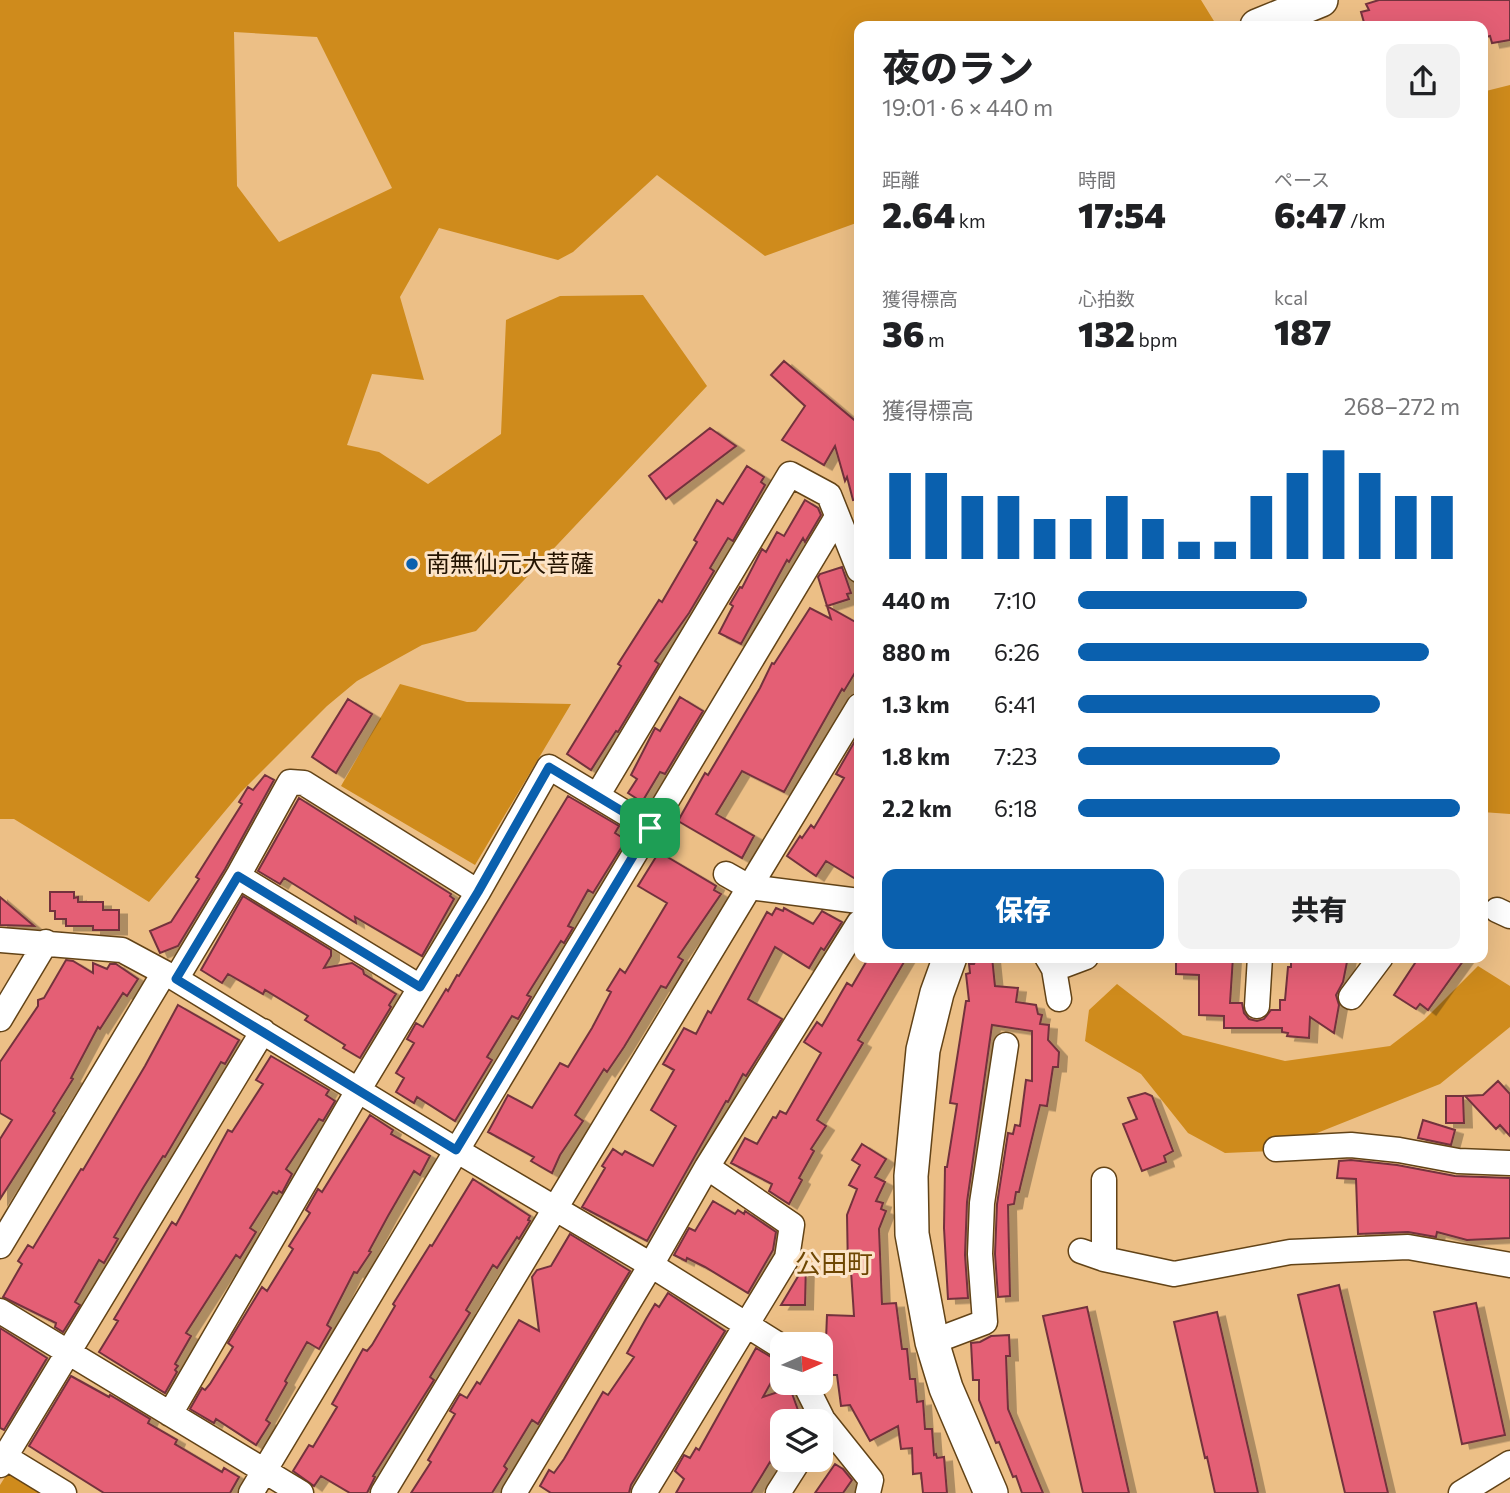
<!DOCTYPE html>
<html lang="ja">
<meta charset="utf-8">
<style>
body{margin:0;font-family:Commissioner,"Noto Sans JP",sans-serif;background:#f2f2f2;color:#202124;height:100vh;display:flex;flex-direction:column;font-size:26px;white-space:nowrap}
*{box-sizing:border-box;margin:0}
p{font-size:23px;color:#757577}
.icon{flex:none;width:38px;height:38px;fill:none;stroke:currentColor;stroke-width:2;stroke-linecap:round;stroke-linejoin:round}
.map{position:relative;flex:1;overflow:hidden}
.sheet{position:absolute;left:854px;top:21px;width:634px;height:942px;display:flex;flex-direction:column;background:#fff;border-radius:14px;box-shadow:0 7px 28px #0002}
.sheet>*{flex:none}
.needle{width:46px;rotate:87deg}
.buttons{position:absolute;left:770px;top:1332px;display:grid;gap:14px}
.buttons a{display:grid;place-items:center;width:63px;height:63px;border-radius:14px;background:#fff;box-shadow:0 7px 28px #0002;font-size:35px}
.pin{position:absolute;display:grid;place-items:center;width:60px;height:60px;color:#fff;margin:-30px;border-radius:14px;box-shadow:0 4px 10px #0006}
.round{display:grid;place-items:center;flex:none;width:74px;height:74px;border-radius:14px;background:#f2f2f2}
.overview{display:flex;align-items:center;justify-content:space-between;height:119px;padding:0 28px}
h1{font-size:38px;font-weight:800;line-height:52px}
.stats{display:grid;grid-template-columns:repeat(3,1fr);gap:10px;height:119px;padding:7px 28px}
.stats div{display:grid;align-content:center}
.stats b{font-size:35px;font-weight:800}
.stats small{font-size:19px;font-weight:400}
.stats p{font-size:19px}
.chart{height:196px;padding:14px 28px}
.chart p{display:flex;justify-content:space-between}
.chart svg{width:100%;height:126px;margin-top:7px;stroke:#0a60ae;stroke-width:6}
.button{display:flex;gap:14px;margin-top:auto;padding:14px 28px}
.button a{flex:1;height:80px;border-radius:14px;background:#0a60ae;color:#fff;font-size:28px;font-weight:800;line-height:80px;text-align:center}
.button a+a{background:#f2f2f2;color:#202124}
ul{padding:0 28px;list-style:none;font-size:23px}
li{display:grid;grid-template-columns:112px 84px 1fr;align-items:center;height:52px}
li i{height:18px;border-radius:9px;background:#0a60ae}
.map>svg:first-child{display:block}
.green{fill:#cf8b1c;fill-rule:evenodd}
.building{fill:#e45e75;stroke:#73333d;stroke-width:2;filter:url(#shadow)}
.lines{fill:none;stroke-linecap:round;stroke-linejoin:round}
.street-casing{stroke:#624317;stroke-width:27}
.secondary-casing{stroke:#624317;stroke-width:36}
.street{stroke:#fff;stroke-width:24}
.secondary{stroke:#fff;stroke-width:33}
.route-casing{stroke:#fff;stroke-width:14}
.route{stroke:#0a60ae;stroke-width:9}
.poi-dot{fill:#0a60ae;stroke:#fce4c8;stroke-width:2.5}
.labels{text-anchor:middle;stroke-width:6;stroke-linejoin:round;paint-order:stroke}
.poi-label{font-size:24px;fill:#231300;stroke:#fce4c8;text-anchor:start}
.neighbourhood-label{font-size:26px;fill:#6e4703;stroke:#fce4c8}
</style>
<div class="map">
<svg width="1510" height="1493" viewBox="0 0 1510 1493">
<defs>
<filter id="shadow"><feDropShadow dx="8" dy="4.5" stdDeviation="0" flood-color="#0004"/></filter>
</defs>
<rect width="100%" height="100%" fill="#ecbf86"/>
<path class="green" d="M0 0H1201L1217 26H859V222L765 256 657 175 573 252 558 260 439 228 400 297 424 380 372 374 347 445 379 452 428 484 501 434 506 320 560 296 643 295 707 386 476 631 422 645 357 681 327 706 241 792 149 902 14 819H0ZM234 32 317 37 392 188 279 242 237 186Z
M1510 85V814L1482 812V92Z
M400 684 467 702 571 704 475 865 341 786Z
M1478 966 1510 986V1027L1440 1084 1272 1151 1225 1153 1188 1133 1141 1074 1085 1041 1089 1010 1117 984 1183 1035 1285 1061 1390 1046 1424 1020Z
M10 1469 50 1493H0V1485Z"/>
<path class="building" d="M1379 0H1510V40L1492 43 1490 36 1486 37 1483 26H1365L1361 12 1369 10 1366 4Z
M784 361 859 424V499L853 500 847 477 845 481 835 446 824 465 782 440 805 406 771 375Z
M710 428 736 446 666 499 649 476Z
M747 466 764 477 761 482 765 485 733 541 728 538 710 568 714 571 689 613 655 661 659 664 618 732 616 731 591 770 567 754 621 666 618 664 659 600 662 602 697 542 694 540 717 500 723 504Z
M805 500 818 508 821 515 805 542 803 538 789 562 787 560 741 644 719 633 733 606 730 604 740 587 742 588 762 549 766 552 777 532 784 536Z
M842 567 851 593 847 594 849 599 827 606 859 624V666L844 691 842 689 784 792 742 771 716 814 754 836 742 858 678 821 705 773 708 775 760 688 772 663 774 664 810 608 831 619 818 577 820 574Z
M680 697 703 711 665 774 660 772 642 802 628 793 637 779 631 775 655 728 660 731Z
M348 699 372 714 336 773 312 757Z
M859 734V881L826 861 816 876 787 856 800 836 802 838 811 825 814 828 844 778 836 774Z
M265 775 274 780 225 869 178 946 160 953 150 931 171 922 199 879 196 877 242 804 239 802 248 787 253 790Z
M568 796 619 826 615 833 626 840 593 893 588 890 568 926 573 928 564 943 561 941 527 995 531 997 518 1019 512 1016 487 1057 492 1060 455 1121 417 1097 414 1103 396 1092 404 1078 396 1073 414 1043 407 1039 416 1023 423 1027 446 989 448 991 457 975 459 976Z
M299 798 451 894 450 896 454 899 422 956 355 917 356 923 284 878 280 884 258 871Z
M659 852 716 886 714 890 721 894 678 957 683 960 666 988 661 986 624 1047 607 1072 604 1069 575 1115 583 1121 560 1155 552 1173 531 1161 534 1157 488 1132 508 1095 532 1108 560 1063 568 1067 592 1028 611 992 607 990 620 969 625 973 667 903 638 886Z
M50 892H74V898L78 897V902H103V910H119V930H93V926H66V919H55V911H50Z
M243 896 331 950V956L324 968 352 963 363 970 364 974 396 994 389 1005 391 1007 360 1058 343 1048 345 1045 305 1020 308 1016 265 990 263 994 228 974 222 983 201 970Z
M0 897 34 926 0 925Z
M776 908 783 911 784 908 813 924 822 911 842 922 824 950 821 948 809 968 775 947 748 999 782 1019 746 1076 743 1074 728 1102 726 1101 647 1241 582 1207 605 1168 602 1166 613 1149 622 1155 625 1151 653 1166 676 1126 651 1110 674 1070 663 1064 684 1028 696 1034 708 1011 711 1013 767 912 772 915Z
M869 957H907L858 1040 863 1043 817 1120 826 1126 811 1149 814 1151 799 1178 802 1180 789 1204 769 1191 772 1184 731 1163 745 1138 757 1144 773 1117 776 1118 780 1111 786 1114 821 1053 804 1042 817 1022 822 1026 847 983 852 986Z
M977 957H992L995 986 1018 988 1016 1002 1036 1005 1038 1014 1042 1015 1040 1024 1049 1025 1048 1040 1059 1052 1058 1067H1053L1047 1106 1040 1105 1019 1192H1016L1014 1204 1008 1205 1010 1296 998 1297 995 1254 997 1204 1008 1133 1013 1134 1015 1125 1020 1126 1026 1080 1032 1081V1031L992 1025 967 1202 965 1255 968 1298 948 1299 944 1228 945 1167H947L957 1104 950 1103 966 1001H969L966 974 970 973 969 964H974Z
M1176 957H1233L1230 1003H1242L1244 1013 1249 1019 1257 1021 1264 1019 1271 1010H1280V1000H1285L1288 967H1291V957H1348L1343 982 1336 995 1339 1005 1334 1033 1310 1017 1309 1038 1287 1036 1288 1033 1282 1032V1028H1224V1016L1199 1015V975L1176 974Z
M1419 957H1466L1428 1010 1420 1004 1416 1009 1394 995Z
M66 960 73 961 93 973V963L107 969 110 964H116L138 979 127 996 123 993 100 1029 98 1027 71 1078 73 1079 53 1111 55 1113 0 1199V1139L12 1120 0 1113V1062L38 1006V1000L44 998Z
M178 1005 239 1040 225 1064 221 1062 165 1157 163 1156 143 1188 114 1237 118 1239 104 1263 99 1260 75 1302 80 1305 63 1332 55 1327 56 1323 3 1297 22 1264 18 1261 28 1245 33 1248 81 1169 83 1170 145 1066Z
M271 1056 329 1090 326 1095 335 1101 323 1121 319 1119 286 1169 292 1174 282 1193 279 1191 277 1194 273 1192 250 1228 256 1232 240 1258 236 1255 186 1333 191 1336 175 1364 178 1366 175 1370 177 1372 165 1393 99 1352 118 1321 114 1319 172 1222 176 1225 228 1130 232 1132 263 1084 256 1080Z
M1498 1081 1510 1094V1136L1500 1125 1496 1129 1465 1096 1483 1095Z
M1145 1093 1152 1096 1173 1151 1164 1156 1166 1162 1142 1171 1123 1124 1137 1119 1128 1098Z
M1446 1096H1463L1464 1123H1446Z
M370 1115 393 1130 391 1134 430 1156 420 1175 414 1171 388 1216 369 1251 371 1252 357 1273 354 1272 330 1319 327 1325 331 1328 319 1349 307 1342 285 1381 287 1383 266 1420 270 1423 256 1445 216 1419 214 1423 190 1409 202 1388 205 1390 210 1384 233 1347 228 1343 262 1287 267 1291 293 1249 289 1246 310 1213 306 1210 318 1189 322 1192Z
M1423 1120 1455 1130 1451 1145 1418 1138Z
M862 1144 886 1159 875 1177 885 1182 876 1201 883 1203 881 1209 886 1211 879 1229 882 1304 896 1303 902 1349H907L910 1379H915L917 1402 923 1401 925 1429H932L934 1455 936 1454 937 1458 944 1457 947 1493H923L921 1473 913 1474 912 1448 901 1449 898 1426 870 1441 850 1405 841 1406 837 1375H832L829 1340H826L827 1315 854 1316 851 1271 848 1272 847 1215 857 1189 849 1185 860 1165 852 1160Z
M1351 1160 1397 1165 1455 1176 1510 1178V1238L1467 1240 1437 1232 1436 1237 1408 1232 1358 1234 1356 1179 1337 1178 1339 1161Z
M473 1179 530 1216 528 1220 530 1221 519 1239 517 1237 497 1268 493 1265 466 1310 470 1313 430 1377 434 1380 373 1476 375 1477 367 1493H350L321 1476 314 1486 293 1471 309 1445 313 1447 337 1407 332 1404 363 1349 367 1351 372 1345 395 1306 393 1304 430 1245 432 1246Z
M713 1201 735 1214 738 1210 744 1214 745 1211 776 1232 773 1250 748 1293 705 1267 687 1258 686 1261 674 1255 689 1228 695 1231Z
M570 1234 630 1271 538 1424 532 1420 504 1466 507 1469 492 1493H411L431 1462 428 1460 455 1414 450 1411 460 1394 467 1398 477 1382 480 1384 519 1320 539 1331 532 1277 537 1270 551 1266Z
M806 1263 805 1305H781Z
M1339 1285 1388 1493H1345L1298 1295Z
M668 1293 725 1331 631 1485 629 1493H551L540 1486 549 1470 554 1473 564 1459 603 1392 608 1395 634 1357 627 1353 646 1319 655 1304 659 1307Z
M1476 1303 1505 1435 1462 1444 1434 1312Z
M1087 1307 1129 1493H1083L1043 1316Z
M1217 1312 1250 1456 1258 1493H1215L1207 1457 1205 1458 1174 1322Z
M0 1328 47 1358 4 1430 0 1428Z
M1009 1335 1010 1356H1006L1008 1409 1043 1493H1022L1016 1476 1013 1477 999 1442 996 1443 979 1400V1380H973L971 1343 980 1342 991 1336Z
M756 1348 776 1360V1366L779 1368 763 1397 790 1388 802 1421H782V1450L774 1465 770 1462 751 1493H676L684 1479 675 1471 684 1455 690 1458 696 1448 699 1450Z
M71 1376 109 1397 110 1395 150 1419 148 1423 177 1440 175 1444 222 1472 224 1468 239 1477 230 1493H104L29 1446Z
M835 1464 843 1469 852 1480 843 1493H815Z"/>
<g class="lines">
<defs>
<path id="street" d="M597 796 790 474 829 495 859 570
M726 874 749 887 859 901
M238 876 420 987
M1497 910 1510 916
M0 940 122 950 176 979 456 1150 651 1265 782 1347
M1047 957 1054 969 1086 957
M1054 969 1059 999
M176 979 238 876 290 782 304 783 478 892
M1351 997 1381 957
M1257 1006 1260 957
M0 1019 46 942
M1276 1149 1351 1145 1399 1150 1458 1161 1510 1163
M1104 1180V1259
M0 1246 164 973
M1081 1251 1104 1259 1174 1274 1290 1252 1408 1247 1510 1265
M0 1311 301 1493
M932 1342 985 1322 980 1254 982 1203 1006 1045
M804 1382 823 1420 871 1480 868 1493
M170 1414 359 1089 478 892 549 767 662 835
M5 1457 64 1493
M0 1465 263 1031
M251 1493 837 517
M383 1493 859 706
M514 1493 651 1265 707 1167 859 923
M644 1493 787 1258 792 1225 707 1167
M778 1493 799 1460
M1461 1493 1510 1463"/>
<path id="secondary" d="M1257 26 1321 0
M950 957 937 993 923 1050 911 1176 912 1234 932 1342 946 1388 991 1493"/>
</defs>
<use href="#street" class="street-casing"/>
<use href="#secondary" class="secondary-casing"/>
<use href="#street" class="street"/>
<use href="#secondary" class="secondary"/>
</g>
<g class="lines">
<defs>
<path id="route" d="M549 767 650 828 456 1150 176 979 238 876 420 987 478 892Z"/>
</defs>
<use href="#route" class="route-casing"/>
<use href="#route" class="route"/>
</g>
<circle class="poi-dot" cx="412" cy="564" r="7"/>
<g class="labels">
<g class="poi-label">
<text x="426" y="572">南無仙元大菩薩</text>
</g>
<g class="neighbourhood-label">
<text x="834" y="1273">公田町</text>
</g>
</g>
</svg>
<div class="buttons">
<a><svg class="needle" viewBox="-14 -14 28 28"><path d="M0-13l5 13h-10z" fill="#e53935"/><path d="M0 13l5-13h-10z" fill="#757577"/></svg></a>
<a><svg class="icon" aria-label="layers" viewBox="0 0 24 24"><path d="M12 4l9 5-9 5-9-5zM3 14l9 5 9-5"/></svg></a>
</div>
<div class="pin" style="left:650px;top:828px;background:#1e9e55"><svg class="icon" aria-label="arrive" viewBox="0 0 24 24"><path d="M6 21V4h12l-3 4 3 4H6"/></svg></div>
<section class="sheet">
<div class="overview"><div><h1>夜のラン</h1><p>19:01 · 6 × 440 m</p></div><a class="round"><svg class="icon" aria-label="share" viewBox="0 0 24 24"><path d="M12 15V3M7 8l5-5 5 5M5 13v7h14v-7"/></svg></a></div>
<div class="stats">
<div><p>距離</p><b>2.64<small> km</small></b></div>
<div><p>時間</p><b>17:54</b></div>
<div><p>ペース</p><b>6:47<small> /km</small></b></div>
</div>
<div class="stats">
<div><p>獲得標高</p><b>36<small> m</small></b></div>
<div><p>心拍数</p><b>132<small> bpm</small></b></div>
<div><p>kcal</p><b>187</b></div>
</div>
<div class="chart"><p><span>獲得標高</span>268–272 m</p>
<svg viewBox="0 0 160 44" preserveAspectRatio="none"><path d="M5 44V14M15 44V14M25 44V22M35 44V22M45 44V30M55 44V30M65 44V22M75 44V30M85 44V38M95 44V38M105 44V22M115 44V14M125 44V6M135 44V14M145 44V22M155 44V22"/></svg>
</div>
<ul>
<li><b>440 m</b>7:10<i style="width:60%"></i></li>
<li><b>880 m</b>6:26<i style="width:92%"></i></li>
<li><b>1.3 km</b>6:41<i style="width:79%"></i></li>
<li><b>1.8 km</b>7:23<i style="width:53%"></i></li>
<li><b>2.2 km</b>6:18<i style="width:100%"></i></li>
</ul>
<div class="button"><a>保存</a><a>共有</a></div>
</section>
</div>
